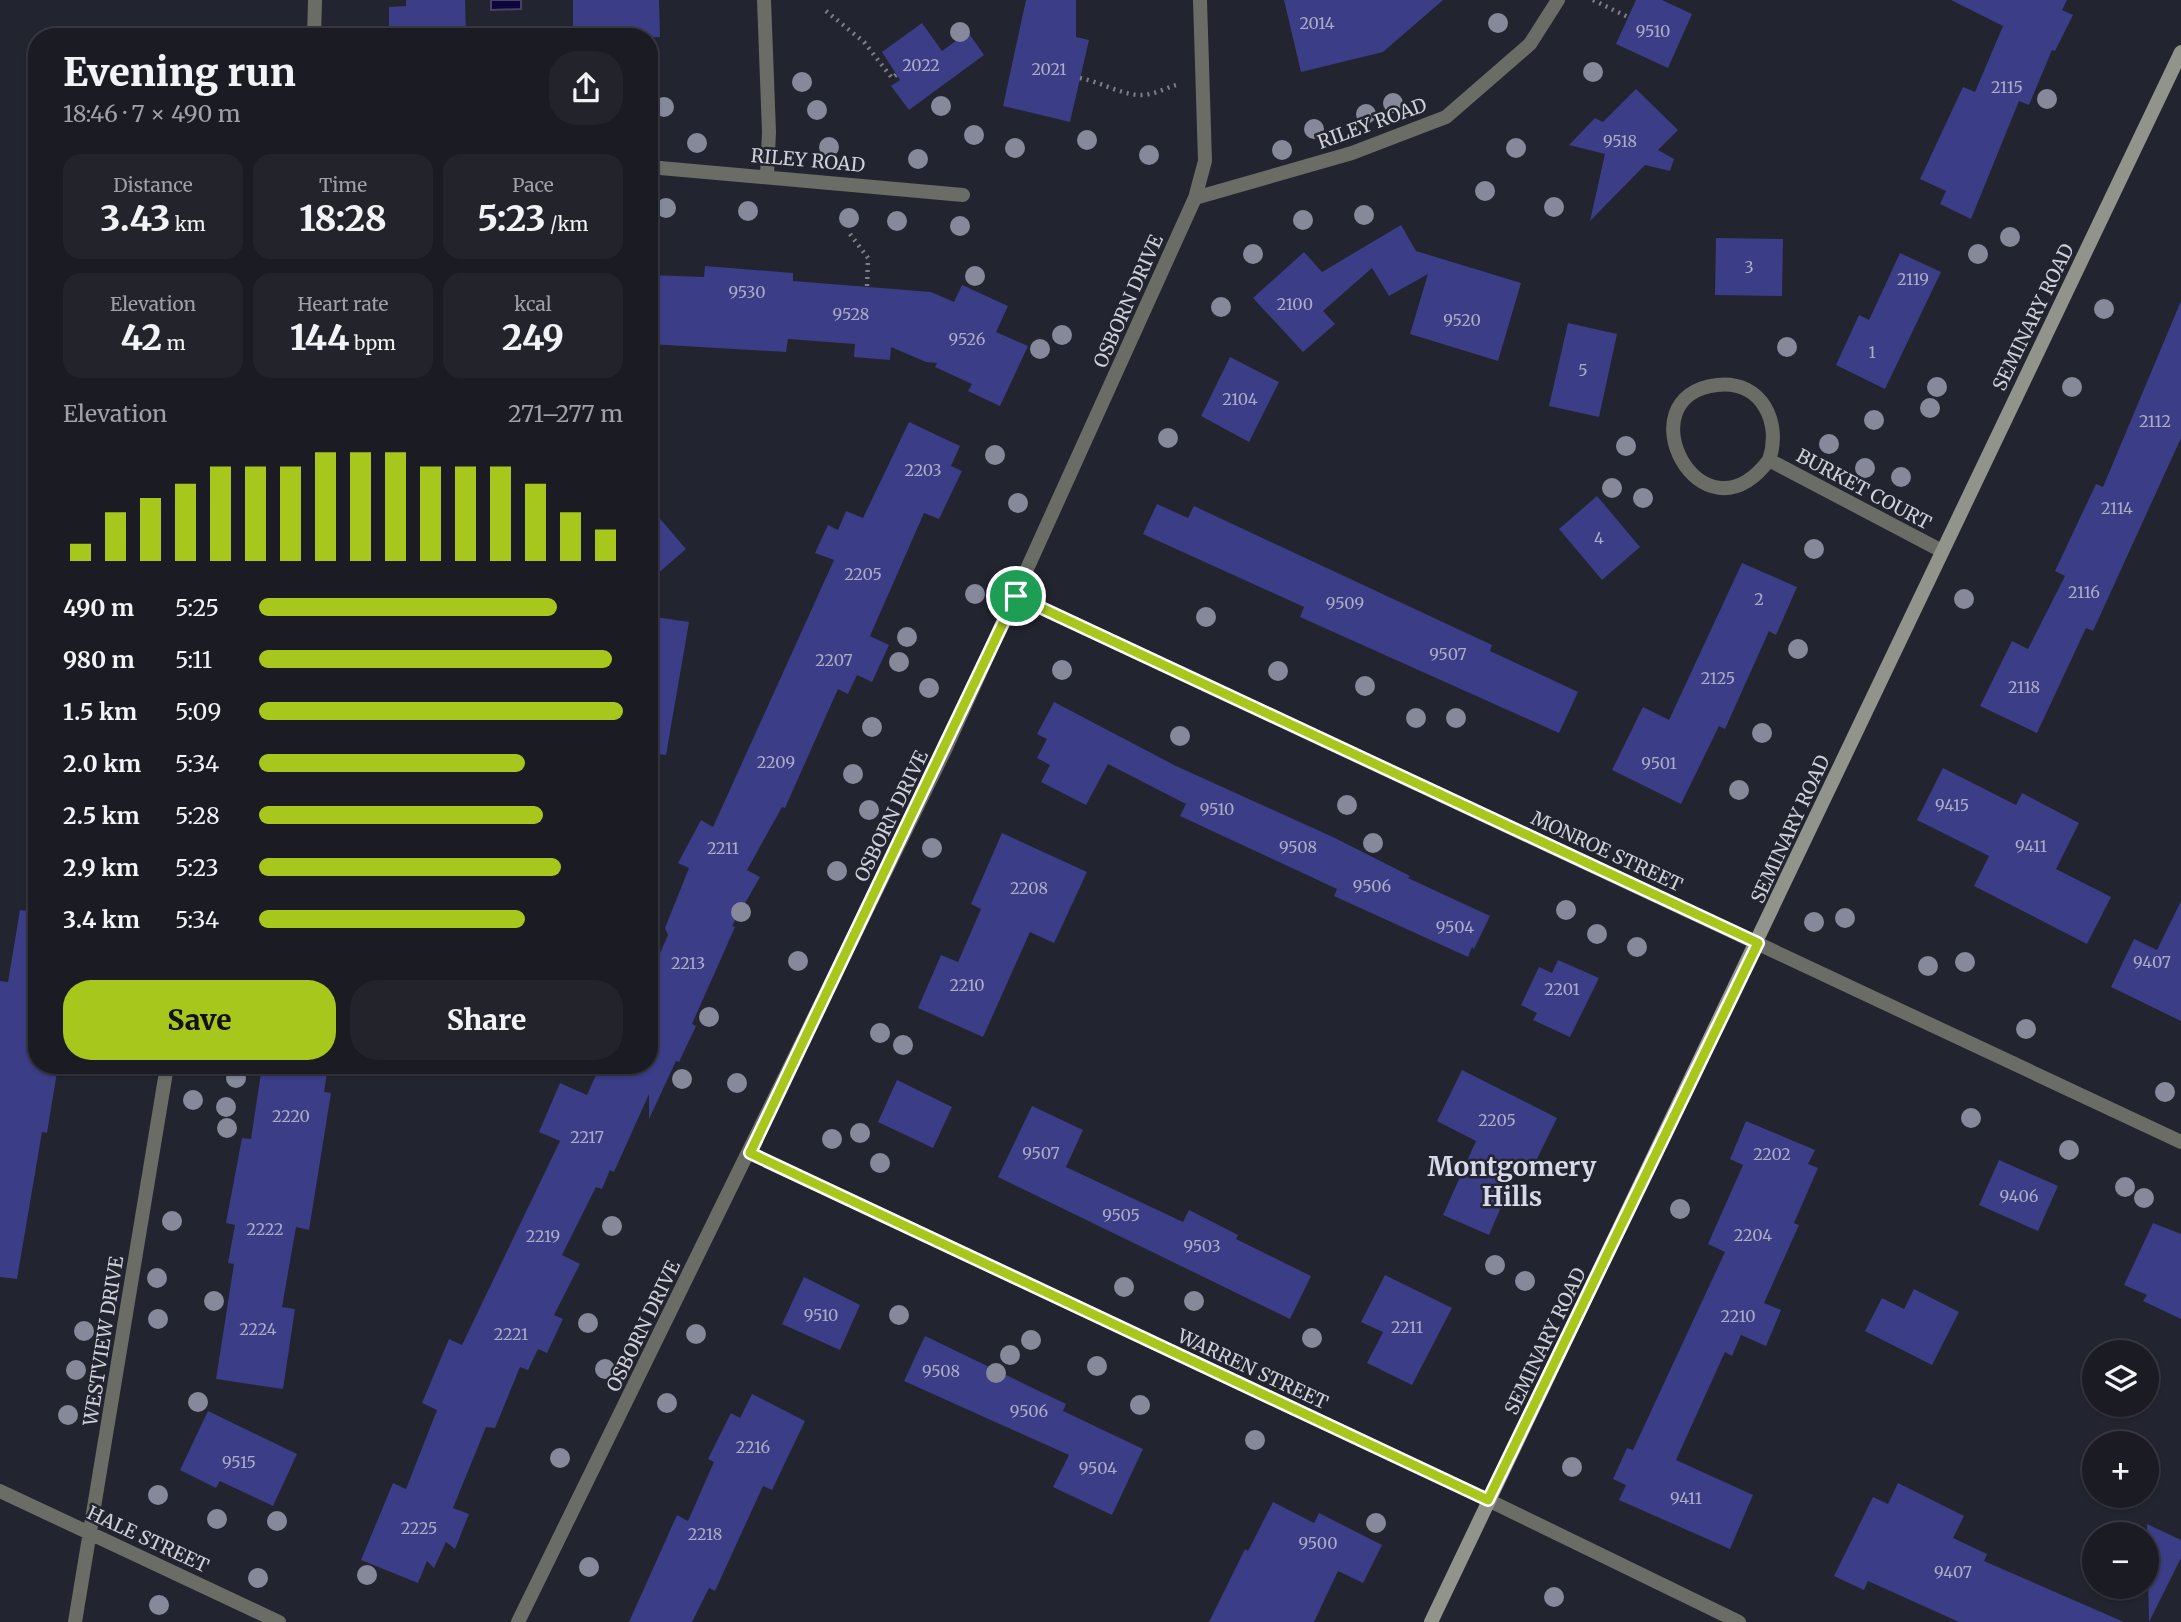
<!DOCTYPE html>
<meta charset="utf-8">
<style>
body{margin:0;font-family:Merriweather,serif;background:#23242b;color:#f1f3f6;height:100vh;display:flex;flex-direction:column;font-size:26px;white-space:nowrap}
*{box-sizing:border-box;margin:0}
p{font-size:23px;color:#9fa1a6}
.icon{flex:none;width:38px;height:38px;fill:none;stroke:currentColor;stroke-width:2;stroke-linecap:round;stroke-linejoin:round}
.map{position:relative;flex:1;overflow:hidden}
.sheet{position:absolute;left:28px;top:28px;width:630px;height:1046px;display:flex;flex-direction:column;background:#1a1b23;border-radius:28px;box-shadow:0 2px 5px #0004,0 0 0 2px #383941}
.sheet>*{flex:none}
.controls{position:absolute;left:2082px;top:1340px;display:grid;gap:14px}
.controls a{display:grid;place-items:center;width:77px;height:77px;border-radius:50%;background:#1a1b23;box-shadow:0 2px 5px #0004,0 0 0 2px #383941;font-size:35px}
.pin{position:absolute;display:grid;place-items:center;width:60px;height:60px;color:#fff;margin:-30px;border:4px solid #fff;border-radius:50%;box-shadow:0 2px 7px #0007}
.round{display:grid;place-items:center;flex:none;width:74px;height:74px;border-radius:28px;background:#23242b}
.overview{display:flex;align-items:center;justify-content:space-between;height:119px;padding:0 35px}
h1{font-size:38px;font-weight:800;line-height:52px}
.stats{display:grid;grid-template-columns:repeat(3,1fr);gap:10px;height:119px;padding:7px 35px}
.stats div{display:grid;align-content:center;border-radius:18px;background:#23242b;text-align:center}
.stats b{font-size:35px;font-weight:800}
.stats small{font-size:19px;font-weight:400}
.stats p{font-size:19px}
.chart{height:196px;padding:14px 35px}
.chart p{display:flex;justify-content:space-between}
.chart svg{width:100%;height:126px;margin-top:7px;stroke:#a8c71c;stroke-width:6}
.primary-button{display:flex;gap:14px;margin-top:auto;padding:14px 35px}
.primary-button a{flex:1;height:80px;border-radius:28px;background:#a8c71c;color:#111;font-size:28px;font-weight:800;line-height:80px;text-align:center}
.primary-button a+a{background:#23242b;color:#f1f3f6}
ul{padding:0 35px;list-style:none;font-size:23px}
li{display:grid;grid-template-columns:112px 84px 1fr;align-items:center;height:52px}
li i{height:18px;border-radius:9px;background:#a8c71c}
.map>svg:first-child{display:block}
.water{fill:#0d043a;stroke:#474169;stroke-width:2}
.building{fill:#3b3d86}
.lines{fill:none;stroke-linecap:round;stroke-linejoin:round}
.path{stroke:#7d7e88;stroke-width:4.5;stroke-dasharray:2 5;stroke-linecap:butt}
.street{stroke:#6a6c66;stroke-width:14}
.secondary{stroke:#91948a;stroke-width:14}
.tree{fill:#86899a}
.route-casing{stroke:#fff;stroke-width:14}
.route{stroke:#a8c71c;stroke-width:9}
.labels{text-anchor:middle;stroke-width:5;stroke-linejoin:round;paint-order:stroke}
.number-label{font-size:16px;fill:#aaabc4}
.street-label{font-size:19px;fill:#cfd0d8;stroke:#22242f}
.district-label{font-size:26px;font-weight:bold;fill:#d6d9e8;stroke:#22242f}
</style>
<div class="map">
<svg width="2181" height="1622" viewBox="0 0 2181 1622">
<rect width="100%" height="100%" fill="#22242f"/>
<path class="water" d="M491 0H521V9L491 10Z"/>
<path class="building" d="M406 0H465L466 37H389V7L406 6Z
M573 0H659L660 37H573Z
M1026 0H1076V37L1089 40 1070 122 1003 106Z
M1284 0H1443L1383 52 1301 72Z
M1636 0H1662L1692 14 1668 68 1616 44Z
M1951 0H2067L2062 10 2073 15 2055 51 2052 50 2029 105 2019 101 1971 219 1940 204 1946 191 1920 179 1963 87 1975 92 2003 26Z
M922 23 942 51 968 32 984 55 909 110 891 86 900 80 882 52Z
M1636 89 1678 130 1658 150 1674 159 1670 171 1645 165 1590 221 1605 154 1569 145 1595 118 1603 122Z
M1401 225 1416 251 1521 283 1498 361 1410 334 1428 274 1389 296 1372 268 1323 311 1335 324 1303 352 1253 298 1304 252 1322 272Z
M1716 238 1783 239 1782 296 1715 295Z
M1900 253 1941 272 1885 389 1836 365 1859 315 1869 320Z
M705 266 793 273V281L931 292 954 302 962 285 1008 306 996 332 1028 346 1000 406 968 391 972 384 935 367 937 363 926 362 891 347 890 360 854 357 855 344 788 339 786 352 649 344V275L704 277Z
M2181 301V438L2093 631 2086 628 2037 733 1980 706 2012 641 2028 649 2065 576 2055 571 2096 484 2103 487Z
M1568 323 1617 334 1599 417 1549 406Z
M1230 357 1279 382 1249 442 1201 416Z
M909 422 960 446 951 466 962 471 939 519 924 513 870 636 889 645 872 682 857 675 848 694 838 689 785 808 782 807 747 870 760 877 732 926 735 927 692 1024 696 1026 679 1062 676 1061 649 1119V1094L614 1172 610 1170 602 1189 596 1187 562 1255 580 1264 554 1315 563 1319 547 1353 538 1349 528 1370 520 1367 495 1428 486 1427 453 1508 469 1514 455 1549 446 1542 434 1568 427 1561 418 1583 361 1560 393 1483 406 1489 437 1410 422 1403 449 1339 462 1345 560 1141 539 1132 560 1083 587 1095 600 1066H649V978L668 935 665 928 689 868 678 863 701 820 713 827 834 560 815 553 828 525 838 530 846 511 863 518Z
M1597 496 1640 547 1602 580 1559 529Z
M1157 504 1188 518 1194 506 1492 645 1490 651 1578 692 1559 733 1300 617 1304 607 1143 534Z
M649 506 686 549 649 581Z
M1742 563 1797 587 1776 635 1769 631 1725 729 1719 726 1681 804 1612 770 1643 707 1669 720Z
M649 616 689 622 666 755 649 753Z
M1054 702 1176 766 1335 838 1410 876 1408 878 1490 916 1474 949 1472 947 1468 957 1334 896 1337 889 1180 816 1186 804 1108 764 1086 805 1041 782 1050 765 1037 758 1047 739 1037 734Z
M1943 768 2016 805 2022 793 2079 823 2056 869 2111 897 2087 944 1974 886 1989 856 1917 820Z
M1002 833 1087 872 1054 943 1030 932 983 1037 918 1008 941 955 958 962 981 909 971 904Z
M2181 901V1021L2111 987 2134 939 2157 950Z
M20 910 37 912V1066H58L47 1133 42 1132 17 1279 0 1277V981L8 982Z
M1558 960 1599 978 1570 1037 1533 1020 1537 1013 1521 1005 1539 967 1552 973Z
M262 1066H328L324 1092 331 1093 309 1230 296 1227 282 1307 295 1309 283 1389 216 1379 234 1264 228 1263 235 1225 226 1223 242 1138 251 1139Z
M1462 1070 1557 1118 1532 1169 1520 1163 1489 1235 1443 1215 1476 1141 1437 1121Z
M897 1080 952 1107 933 1148 878 1122Z
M1032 1106 1083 1130 1066 1167 1183 1222 1189 1210 1238 1235 1236 1239 1311 1276 1290 1319 998 1177Z
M1746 1121 1815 1150 1808 1164 1818 1168 1794 1223 1799 1225 1764 1303 1781 1310 1766 1346 1741 1335 1732 1356 1725 1352 1676 1460 1753 1495 1730 1549 1619 1500 1626 1485 1613 1479 1627 1448 1633 1450 1725 1252 1708 1244 1743 1165 1730 1159Z
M1999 1160 2058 1186 2038 1231 1979 1205Z
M2153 1223 2181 1234V1319L2143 1301 2147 1295 2124 1285Z
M1385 1275 1452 1308 1412 1385 1367 1363 1383 1332 1361 1322Z
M804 1277 860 1305 840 1350 782 1324Z
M1914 1289 1959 1312 1932 1365 1865 1331 1882 1298 1904 1309Z
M925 1336 1066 1404 1063 1411 1143 1449 1112 1515 1053 1487 1069 1455 904 1381Z
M752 1394 805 1421 772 1490 763 1486 715 1591 709 1588 692 1622H629L677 1515 688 1521 714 1462 708 1459 731 1413 740 1418Z
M208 1411 297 1454 273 1506 220 1481 216 1488 180 1470Z
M1898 1483 1964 1516 1953 1538 1987 1554 1984 1561 2124 1622H1959L1868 1581 1864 1590 1834 1576 1873 1497 1888 1504Z
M1273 1502 1314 1523 1319 1513 1382 1545 1363 1583 1338 1571 1314 1622H1209L1245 1549 1248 1551Z
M2147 1524 2181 1540V1558L2149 1622Z"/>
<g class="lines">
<path class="path" d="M1593 0 1628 17
M826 11 864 42 892 78 897 74
M1080 78C1101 82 1123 96 1144 95 1155 94 1166 88 1176 85
M850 234 868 258 867 286"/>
<path class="street" d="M764 0 769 132 767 175
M314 37 315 0
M649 167 963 195
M1195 198 1352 153 1446 117 1530 44 1558 0
M1769 460C1782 423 1762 380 1717 385 1622 396 1701 550 1769 460L1942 551
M1016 596 2181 1142
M750 1153 1488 1500 1739 1622
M0 1491 279 1622
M75 1622 167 1066
M518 1622 945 750 1195 198 1205 161 1200 0"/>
<path class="secondary" d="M1431 1622 2181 52"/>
</g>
<g class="tree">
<circle cx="1498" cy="23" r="10"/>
<circle cx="960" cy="32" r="10"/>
<circle cx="1593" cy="72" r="10"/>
<circle cx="802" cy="82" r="10"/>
<circle cx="2047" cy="99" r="10"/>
<circle cx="1393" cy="103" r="10"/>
<circle cx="941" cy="106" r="10"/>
<circle cx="664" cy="107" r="10"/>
<circle cx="817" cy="110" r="10"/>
<circle cx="1366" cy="114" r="10"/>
<circle cx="1314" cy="129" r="10"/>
<circle cx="974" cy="135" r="10"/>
<circle cx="1087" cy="140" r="10"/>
<circle cx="697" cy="143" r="10"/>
<circle cx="829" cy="147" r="10"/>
<circle cx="1015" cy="148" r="10"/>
<circle cx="1516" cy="148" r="10"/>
<circle cx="1282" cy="150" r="10"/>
<circle cx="1149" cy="155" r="10"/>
<circle cx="918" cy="159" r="10"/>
<circle cx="1485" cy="191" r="10"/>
<circle cx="1554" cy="207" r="10"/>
<circle cx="666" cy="208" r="10"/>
<circle cx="748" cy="211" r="10"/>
<circle cx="1364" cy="215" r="10"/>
<circle cx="849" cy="218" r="10"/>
<circle cx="1303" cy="220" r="10"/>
<circle cx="897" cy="221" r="10"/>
<circle cx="960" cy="226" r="10"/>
<circle cx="2010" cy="237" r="10"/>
<circle cx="1253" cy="254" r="10"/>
<circle cx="1978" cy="254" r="10"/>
<circle cx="975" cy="276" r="10"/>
<circle cx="1221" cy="307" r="10"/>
<circle cx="2104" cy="309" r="10"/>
<circle cx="1062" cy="335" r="10"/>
<circle cx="1787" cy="347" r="10"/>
<circle cx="1040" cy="349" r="10"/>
<circle cx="1937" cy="387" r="10"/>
<circle cx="2072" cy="387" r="10"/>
<circle cx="1930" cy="408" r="10"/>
<circle cx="1874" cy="420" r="10"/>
<circle cx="1168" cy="438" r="10"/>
<circle cx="1829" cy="444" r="10"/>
<circle cx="1626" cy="446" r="10"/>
<circle cx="995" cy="455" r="10"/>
<circle cx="1865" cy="468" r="10"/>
<circle cx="1901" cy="477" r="10"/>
<circle cx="1612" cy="488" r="10"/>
<circle cx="1643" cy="498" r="10"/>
<circle cx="1018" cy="503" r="10"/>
<circle cx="1814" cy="549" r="10"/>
<circle cx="975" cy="594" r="10"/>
<circle cx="1964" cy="599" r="10"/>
<circle cx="1206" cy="617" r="10"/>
<circle cx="907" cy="637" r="10"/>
<circle cx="1798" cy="649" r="10"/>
<circle cx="899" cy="662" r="10"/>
<circle cx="1062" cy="670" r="10"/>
<circle cx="1278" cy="671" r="10"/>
<circle cx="1365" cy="686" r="10"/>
<circle cx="929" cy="688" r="10"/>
<circle cx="1416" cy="718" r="10"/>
<circle cx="1456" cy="718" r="10"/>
<circle cx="872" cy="727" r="10"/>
<circle cx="1762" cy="733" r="10"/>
<circle cx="1180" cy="736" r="10"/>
<circle cx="853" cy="774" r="10"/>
<circle cx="1739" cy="790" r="10"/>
<circle cx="1347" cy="805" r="10"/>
<circle cx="869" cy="810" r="10"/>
<circle cx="1373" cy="843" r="10"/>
<circle cx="932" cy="848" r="10"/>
<circle cx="837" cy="871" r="10"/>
<circle cx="1566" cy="910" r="10"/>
<circle cx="741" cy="912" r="10"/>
<circle cx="1845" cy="918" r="10"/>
<circle cx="1814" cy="922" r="10"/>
<circle cx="1597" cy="934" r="10"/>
<circle cx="1637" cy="947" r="10"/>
<circle cx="798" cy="961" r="10"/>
<circle cx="1965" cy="962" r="10"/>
<circle cx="1928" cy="966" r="10"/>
<circle cx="709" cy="1017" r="10"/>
<circle cx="2026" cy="1029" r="10"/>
<circle cx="880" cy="1033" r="10"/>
<circle cx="903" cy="1045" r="10"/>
<circle cx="236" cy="1078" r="10"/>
<circle cx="682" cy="1079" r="10"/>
<circle cx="737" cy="1083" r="10"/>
<circle cx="2165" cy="1092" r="10"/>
<circle cx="193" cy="1100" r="10"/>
<circle cx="226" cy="1107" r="10"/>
<circle cx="1971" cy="1118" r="10"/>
<circle cx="227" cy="1128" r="10"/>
<circle cx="860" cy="1133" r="10"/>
<circle cx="832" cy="1139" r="10"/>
<circle cx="2069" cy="1150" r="10"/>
<circle cx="880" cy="1163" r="10"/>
<circle cx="2125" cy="1187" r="10"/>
<circle cx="2144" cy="1198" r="10"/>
<circle cx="1680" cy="1209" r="10"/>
<circle cx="172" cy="1221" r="10"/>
<circle cx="612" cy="1226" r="10"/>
<circle cx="1495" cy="1265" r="10"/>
<circle cx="157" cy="1278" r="10"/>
<circle cx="1525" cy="1281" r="10"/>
<circle cx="1124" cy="1287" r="10"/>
<circle cx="214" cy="1301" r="10"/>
<circle cx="1194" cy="1301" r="10"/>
<circle cx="899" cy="1315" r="10"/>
<circle cx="158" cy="1319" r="10"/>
<circle cx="588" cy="1323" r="10"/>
<circle cx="84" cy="1331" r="10"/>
<circle cx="696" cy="1334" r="10"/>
<circle cx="1312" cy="1338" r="10"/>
<circle cx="1031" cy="1340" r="10"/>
<circle cx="1010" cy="1355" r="10"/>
<circle cx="1097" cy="1366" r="10"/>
<circle cx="605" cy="1369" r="10"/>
<circle cx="76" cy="1370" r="10"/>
<circle cx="996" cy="1373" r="10"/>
<circle cx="198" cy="1402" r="10"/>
<circle cx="667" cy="1403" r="10"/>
<circle cx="1140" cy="1405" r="10"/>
<circle cx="68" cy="1415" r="10"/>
<circle cx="1255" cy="1440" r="10"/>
<circle cx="560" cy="1458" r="10"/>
<circle cx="1572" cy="1467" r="10"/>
<circle cx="158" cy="1495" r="10"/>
<circle cx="217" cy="1519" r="10"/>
<circle cx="277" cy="1521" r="10"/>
<circle cx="1376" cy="1523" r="10"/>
<circle cx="589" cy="1567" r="10"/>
<circle cx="367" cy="1575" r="10"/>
<circle cx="258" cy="1578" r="10"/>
<circle cx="1554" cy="1597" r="10"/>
<circle cx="159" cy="1605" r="10"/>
</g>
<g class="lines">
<defs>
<path id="route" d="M1016 596 1758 943 1488 1500 750 1153Z"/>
</defs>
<use href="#route" class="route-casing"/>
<use href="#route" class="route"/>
</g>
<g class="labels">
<g class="number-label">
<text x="1317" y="29">2014</text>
<text x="1653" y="37">9510</text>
<text x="921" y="71">2022</text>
<text x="1049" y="75">2021</text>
<text x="2007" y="93">2115</text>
<text x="1620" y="147">9518</text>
<text x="1749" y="273">3</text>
<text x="1913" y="285">2119</text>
<text x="747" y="298">9530</text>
<text x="1295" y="310">2100</text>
<text x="851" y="320">9528</text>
<text x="1462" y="326">9520</text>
<text x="967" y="345">9526</text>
<text x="1872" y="358">1</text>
<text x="1583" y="376">5</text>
<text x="1240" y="405">2104</text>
<text x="2155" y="427">2112</text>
<text x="923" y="476">2203</text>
<text x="2117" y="514">2114</text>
<text x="1599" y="544">4</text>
<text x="863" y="580">2205</text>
<text x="2084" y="598">2116</text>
<text x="1759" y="605">2</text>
<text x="1345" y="609">9509</text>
<text x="1448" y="660">9507</text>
<text x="834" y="666">2207</text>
<text x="1718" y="684">2125</text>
<text x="2024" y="693">2118</text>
<text x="776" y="768">2209</text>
<text x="1659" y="769">9501</text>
<text x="1952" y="811">9415</text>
<text x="1217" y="815">9510</text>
<text x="2031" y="852">9411</text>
<text x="1298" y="853">9508</text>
<text x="723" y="854">2211</text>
<text x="1372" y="892">9506</text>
<text x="1029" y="894">2208</text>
<text x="1455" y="933">9504</text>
<text x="2152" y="968">9407</text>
<text x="688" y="969">2213</text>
<text x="967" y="991">2210</text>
<text x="1562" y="995">2201</text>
<text x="291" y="1122">2220</text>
<text x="1497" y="1126">2205</text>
<text x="587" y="1143">2217</text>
<text x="1041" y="1159">9507</text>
<text x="1772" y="1160">2202</text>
<text x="2019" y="1202">9406</text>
<text x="1121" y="1221">9505</text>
<text x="265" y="1235">2222</text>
<text x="1753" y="1241">2204</text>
<text x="543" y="1242">2219</text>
<text x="1202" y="1252">9503</text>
<text x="821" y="1321">9510</text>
<text x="1738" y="1322">2210</text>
<text x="1407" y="1333">2211</text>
<text x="258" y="1335">2224</text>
<text x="511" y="1340">2221</text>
<text x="941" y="1377">9508</text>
<text x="1029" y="1417">9506</text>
<text x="753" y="1453">2216</text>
<text x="239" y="1468">9515</text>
<text x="1098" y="1474">9504</text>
<text x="1686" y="1504">9411</text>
<text x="419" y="1534">2225</text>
<text x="705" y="1540">2218</text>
<text x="1318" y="1549">9500</text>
<text x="1953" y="1578">9407</text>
</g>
<g class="street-label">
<text transform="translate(1372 123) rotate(-20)" y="7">RILEY ROAD</text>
<text transform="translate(808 160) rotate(5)" y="7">RILEY ROAD</text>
<text transform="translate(1128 301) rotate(-66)" y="7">OSBORN DRIVE</text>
<text transform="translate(2033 317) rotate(-64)" y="7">SEMINARY ROAD</text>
<text transform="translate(1864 489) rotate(28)" y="7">BURKET COURT</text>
<text transform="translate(891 816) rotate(-64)" y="7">OSBORN DRIVE</text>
<text transform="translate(1790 829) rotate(-65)" y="7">SEMINARY ROAD</text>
<text transform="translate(1607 851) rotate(25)" y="7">MONROE STREET</text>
<text transform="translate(643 1326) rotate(-64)" y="7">OSBORN DRIVE</text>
<text transform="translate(103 1341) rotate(-81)" y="7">WESTVIEW DRIVE</text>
<text transform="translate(1545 1341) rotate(-64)" y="7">SEMINARY ROAD</text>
<text transform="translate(1253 1369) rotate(25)" y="7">WARREN STREET</text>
<text transform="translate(148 1539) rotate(25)" y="7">HALE STREET</text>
</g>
<g class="district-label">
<text x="1512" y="1176">Montgomery<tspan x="1512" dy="30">Hills</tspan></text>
</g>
</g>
</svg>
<div class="controls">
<a><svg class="icon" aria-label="layers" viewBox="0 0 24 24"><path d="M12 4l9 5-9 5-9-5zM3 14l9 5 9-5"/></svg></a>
<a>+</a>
<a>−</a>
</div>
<div class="pin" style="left:1016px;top:596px;background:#1e9e55"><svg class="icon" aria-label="arrive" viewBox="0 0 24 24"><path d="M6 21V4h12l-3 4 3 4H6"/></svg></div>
<section class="sheet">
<div class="overview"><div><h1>Evening run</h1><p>18:46 · 7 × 490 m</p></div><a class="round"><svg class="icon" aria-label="share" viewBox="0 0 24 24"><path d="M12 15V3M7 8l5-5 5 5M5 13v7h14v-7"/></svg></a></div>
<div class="stats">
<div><p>Distance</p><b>3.43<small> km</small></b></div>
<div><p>Time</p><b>18:28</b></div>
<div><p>Pace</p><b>5:23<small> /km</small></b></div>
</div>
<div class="stats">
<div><p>Elevation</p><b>42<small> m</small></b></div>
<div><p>Heart rate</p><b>144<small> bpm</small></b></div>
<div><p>kcal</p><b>249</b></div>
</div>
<div class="chart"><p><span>Elevation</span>271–277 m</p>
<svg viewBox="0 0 160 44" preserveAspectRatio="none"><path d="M5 44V38M15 44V27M25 44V22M35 44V17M45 44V11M55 44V11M65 44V11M75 44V6M85 44V6M95 44V6M105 44V11M115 44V11M125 44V11M135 44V17M145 44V27M155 44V33"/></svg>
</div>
<ul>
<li><b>490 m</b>5:25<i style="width:82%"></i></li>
<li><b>980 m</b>5:11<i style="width:97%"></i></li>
<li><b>1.5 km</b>5:09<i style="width:100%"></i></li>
<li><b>2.0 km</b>5:34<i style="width:73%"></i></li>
<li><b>2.5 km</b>5:28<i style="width:78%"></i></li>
<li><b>2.9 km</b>5:23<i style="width:83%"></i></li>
<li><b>3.4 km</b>5:34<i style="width:73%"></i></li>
</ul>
<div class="primary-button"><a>Save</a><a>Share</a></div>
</section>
</div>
